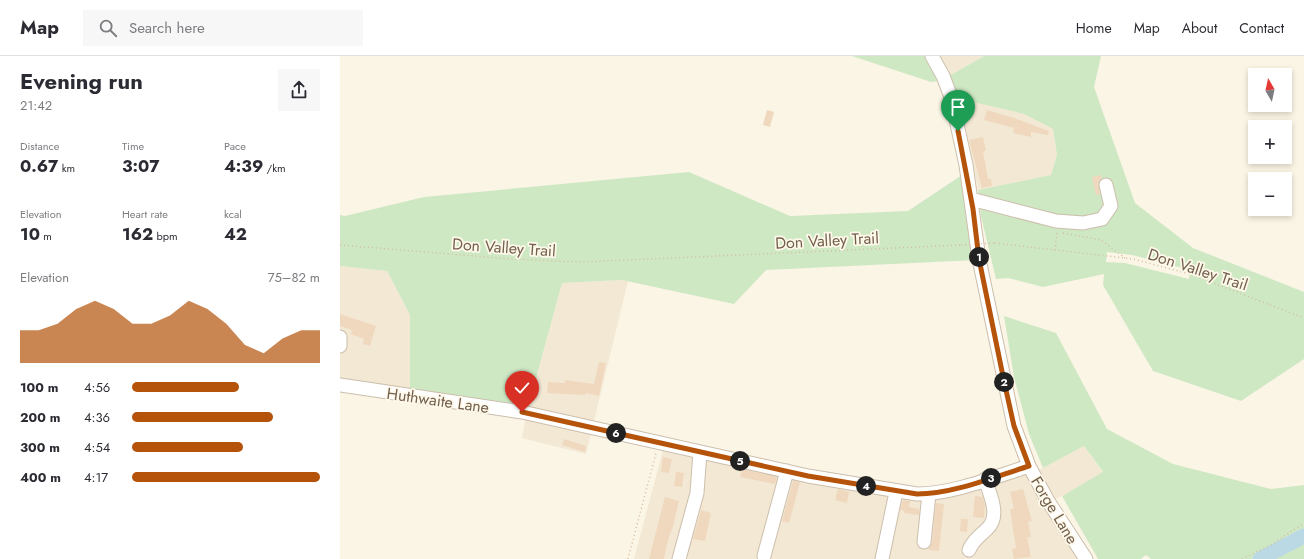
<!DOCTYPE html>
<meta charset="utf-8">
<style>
body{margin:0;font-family:Jost,sans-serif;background:#f7f7f7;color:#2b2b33;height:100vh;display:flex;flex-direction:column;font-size:15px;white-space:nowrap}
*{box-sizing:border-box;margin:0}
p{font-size:13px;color:#7c7c81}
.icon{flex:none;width:22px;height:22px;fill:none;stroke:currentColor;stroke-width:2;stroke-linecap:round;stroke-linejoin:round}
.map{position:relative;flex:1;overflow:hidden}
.side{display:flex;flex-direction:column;background:#fff;width:340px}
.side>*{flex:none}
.needle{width:26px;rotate:351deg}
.buttons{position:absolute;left:908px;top:12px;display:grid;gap:8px}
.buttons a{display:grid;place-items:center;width:44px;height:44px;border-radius:0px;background:#fff;box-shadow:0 2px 6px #0003;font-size:20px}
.pin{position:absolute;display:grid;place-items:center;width:34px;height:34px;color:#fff;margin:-41px -17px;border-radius:50% 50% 50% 0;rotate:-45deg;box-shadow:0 0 4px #0007}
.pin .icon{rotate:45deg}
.km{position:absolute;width:20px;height:20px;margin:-10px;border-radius:50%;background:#222;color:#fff;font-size:11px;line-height:20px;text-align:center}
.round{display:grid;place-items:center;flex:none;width:42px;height:42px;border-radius:0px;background:#f7f7f7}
.summary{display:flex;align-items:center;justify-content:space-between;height:68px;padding:0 20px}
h1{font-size:22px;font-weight:700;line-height:30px}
.figures{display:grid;grid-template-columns:repeat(3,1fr);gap:6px;height:68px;padding:4px 20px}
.figures div{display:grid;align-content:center}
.figures b{font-size:17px;font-weight:700}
.figures small{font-size:11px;font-weight:400}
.figures p{font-size:11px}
.chart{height:112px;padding:8px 20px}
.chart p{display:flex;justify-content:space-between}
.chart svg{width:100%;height:72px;margin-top:4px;fill:#b45309;opacity:.7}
ul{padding:0 20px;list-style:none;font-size:13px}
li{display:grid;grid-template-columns:64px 48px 1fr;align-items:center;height:30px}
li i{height:10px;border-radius:5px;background:#b45309}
header{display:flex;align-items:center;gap:24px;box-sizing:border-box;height:56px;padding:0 20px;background:#fff;border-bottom:1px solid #e1e1e2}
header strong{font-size:19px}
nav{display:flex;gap:22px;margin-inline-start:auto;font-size:14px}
.search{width:280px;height:36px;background:#f7f7f7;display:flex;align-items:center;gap:10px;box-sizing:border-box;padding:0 14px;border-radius:0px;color:#7c7c81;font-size:15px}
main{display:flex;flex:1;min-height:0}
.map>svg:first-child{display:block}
.residential{fill:#f3e8d4}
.green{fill:#cfe8c4;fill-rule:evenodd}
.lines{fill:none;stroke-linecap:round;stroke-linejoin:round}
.river{stroke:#bbd9e4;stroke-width:15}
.building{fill:#efd8be}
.minor-casing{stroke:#ccbeac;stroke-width:15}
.path{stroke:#d4bba1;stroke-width:1.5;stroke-dasharray:1 3;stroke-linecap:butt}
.minor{stroke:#fff;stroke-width:13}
.path-bridge{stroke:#d4bba1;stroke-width:1.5;stroke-dasharray:1 3;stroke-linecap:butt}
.route-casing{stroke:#fff;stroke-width:8}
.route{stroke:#b45309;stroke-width:5}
.labels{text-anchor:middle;stroke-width:3.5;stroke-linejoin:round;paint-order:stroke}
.street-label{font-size:16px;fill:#735f4c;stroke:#fef9eb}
</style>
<header>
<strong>Map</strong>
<div class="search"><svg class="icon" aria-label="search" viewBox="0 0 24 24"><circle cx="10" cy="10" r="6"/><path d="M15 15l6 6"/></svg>Search here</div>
<nav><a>Home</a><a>Map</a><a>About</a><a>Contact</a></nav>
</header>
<main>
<section class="side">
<div class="summary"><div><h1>Evening run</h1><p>21:42</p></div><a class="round"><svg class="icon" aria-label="share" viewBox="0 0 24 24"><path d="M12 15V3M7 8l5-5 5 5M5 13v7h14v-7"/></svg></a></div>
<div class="figures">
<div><p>Distance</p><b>0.67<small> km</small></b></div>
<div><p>Time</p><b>3:07</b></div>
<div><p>Pace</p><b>4:39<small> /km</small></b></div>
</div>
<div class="figures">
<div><p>Elevation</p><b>10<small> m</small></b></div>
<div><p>Heart rate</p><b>162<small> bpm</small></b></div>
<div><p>kcal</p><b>42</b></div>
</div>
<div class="chart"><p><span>Elevation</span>75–82 m</p>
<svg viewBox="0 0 160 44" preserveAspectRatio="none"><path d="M0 44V24L10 24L20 20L30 11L40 6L50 11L60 20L70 20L80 15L90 6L100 11L110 20L120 33L130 38L140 29L150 24L160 24V44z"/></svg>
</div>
<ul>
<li><b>100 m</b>4:56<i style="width:57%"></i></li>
<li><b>200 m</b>4:36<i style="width:75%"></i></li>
<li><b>300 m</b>4:54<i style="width:59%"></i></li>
<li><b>400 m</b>4:17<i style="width:100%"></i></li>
</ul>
</section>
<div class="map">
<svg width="964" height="503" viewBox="0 0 964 503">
<rect width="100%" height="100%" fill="#fbf5e5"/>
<path class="residential" d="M600 0H644L609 20Z
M620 43 684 58 713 73 717 99 711 119 638 134Z
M0 210 47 215 70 259V334L0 325Z
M282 224 288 225 246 398 182 382 186 360 222 227Z
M744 390 763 417 709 447 744 503H294L323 394 560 439 656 426 703 412Z"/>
<path class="green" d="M512 0H587L600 25 591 26Z
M644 0H761L754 31 795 147 853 192 964 236V303L901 345 813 315 763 229 764 218 703 231 668 222 656 223 641 160 638 134 711 119 717 99 713 73 684 58 620 43 609 20ZM767 196 792 199 850 214 849 223 785 207 766 206Z
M349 116 450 160 568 155 622 119 637 204 426 214 394 248 282 224 222 227 188 352 70 334V259L47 215 0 210V159L5 160 84 141Z
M664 260 716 277 767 373 833 408 931 433 964 429V503H811L806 499 801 503H758L722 440 763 416 744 390 703 412 689 378 674 321Z"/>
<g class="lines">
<path class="river" d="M920 503 964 480"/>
</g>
<path class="building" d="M427 54 434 56 430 71 423 69Z
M647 54 674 62 709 75 708 79 691 76V81L673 77 674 72 644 64Z
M643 81 646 95H643L648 123H651L652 130 642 132 629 84Z
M761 119 762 123 758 127 760 138 756 139 752 121Z
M0 258 36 270 30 290 23 288 24 283 11 278 12 274 0 270Z
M259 306 266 307 259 340 246 337 245 339 207 337 208 326 225 327V324L254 328Z
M224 383 246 390 245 396 222 389Z
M323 401 332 403 329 417 321 416Z
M402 413 437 421 435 428 400 421Z
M336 416 344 417 342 431 334 430Z
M453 425 460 426 449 467 442 465Z
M498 433 509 436 507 447 495 444Z
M683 433 692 465 688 466 691 481H687L691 501 674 503 672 493 676 492 670 453H674L670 436Z
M635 440 643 441 645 450 644 462 633 461Z
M325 441 339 445 333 470 328 484 324 503H309Z
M563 444 570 445 569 451 579 453V459L564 457V455L560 454Z
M596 447 604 448 599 495 588 494 592 487Z
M361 454 371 457 365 485 353 483Z
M621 463H628L627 476 620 475Z"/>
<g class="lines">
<defs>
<path id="minor" d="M592 0 603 20 611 41 626 109 639 203 674 370 689 410 708 445 746 503
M631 143 716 165 743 167 762 163 771 150 766 129
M0 281V290
M0 329 182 356 468 420 577 438C613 438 654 421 689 410
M584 486 589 438
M629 494C633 484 640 480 647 473 661 460 650 439 645 423
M424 500 447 415
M339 503 357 437 360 396
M542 503 556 436"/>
</defs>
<use href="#minor" class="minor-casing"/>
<path class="path" d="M723 177 761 184 785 202
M655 187 793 203 850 218 964 262
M0 189 171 203 242 206 621 189
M715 194 717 176
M288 503 316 397
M902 503 931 489 964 467"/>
<use href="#minor" class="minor"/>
<path class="path-bridge" d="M621 189 655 187"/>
</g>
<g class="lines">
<defs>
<path id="route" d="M182 356 468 420 577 438C613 438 654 421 689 410L674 370 664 325 639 203 633 153 618 75"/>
</defs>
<use href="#route" class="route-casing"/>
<use href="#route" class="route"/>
</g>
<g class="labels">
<g class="street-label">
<text transform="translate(487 184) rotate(-3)" y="6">Don Valley Trail</text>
<text transform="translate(164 191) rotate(4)" y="6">Don Valley Trail</text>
<text transform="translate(858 213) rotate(18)" y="6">Don Valley Trail</text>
<text transform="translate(98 344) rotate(8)" y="6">Huthwaite Lane</text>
<text transform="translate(715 454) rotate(59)" y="6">Forge Lane</text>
</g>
</g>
</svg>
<div class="buttons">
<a><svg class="needle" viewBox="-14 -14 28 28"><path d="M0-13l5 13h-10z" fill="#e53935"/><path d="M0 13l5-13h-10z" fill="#7c7c81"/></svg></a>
<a>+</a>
<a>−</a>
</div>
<div class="pin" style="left:618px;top:75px;background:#1e9e55"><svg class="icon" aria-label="arrive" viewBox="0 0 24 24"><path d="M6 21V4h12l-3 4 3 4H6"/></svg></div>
<div class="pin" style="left:182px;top:356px;background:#d93025"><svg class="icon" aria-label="check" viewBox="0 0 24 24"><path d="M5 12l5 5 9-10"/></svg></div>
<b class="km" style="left:639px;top:201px">1</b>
<b class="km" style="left:664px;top:326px">2</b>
<b class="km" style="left:651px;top:422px">3</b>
<b class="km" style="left:526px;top:430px">4</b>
<b class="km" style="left:400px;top:405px">5</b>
<b class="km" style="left:276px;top:377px">6</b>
</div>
</main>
